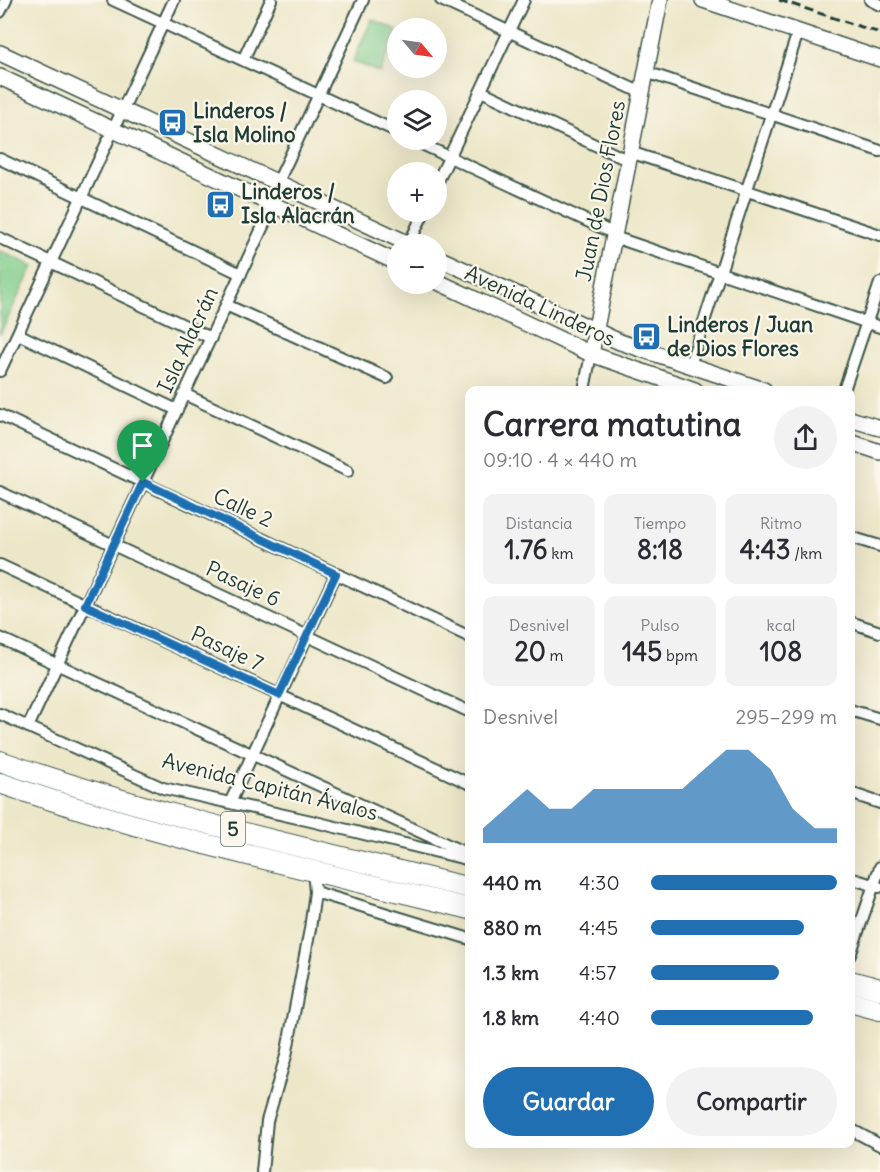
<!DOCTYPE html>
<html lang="es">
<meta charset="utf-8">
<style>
body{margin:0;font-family:Delius,sans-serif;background:#f2f2f3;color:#2b2b33;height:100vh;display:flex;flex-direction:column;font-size:22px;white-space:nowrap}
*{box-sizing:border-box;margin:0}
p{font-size:20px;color:#7c7c81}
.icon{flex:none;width:33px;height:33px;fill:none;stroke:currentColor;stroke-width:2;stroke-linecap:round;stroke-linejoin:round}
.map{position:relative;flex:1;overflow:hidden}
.drawer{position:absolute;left:465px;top:386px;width:390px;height:762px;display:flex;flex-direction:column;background:#fff;border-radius:12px;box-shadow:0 6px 24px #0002}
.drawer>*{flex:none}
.needle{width:39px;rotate:119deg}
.fabs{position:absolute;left:387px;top:18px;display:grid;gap:12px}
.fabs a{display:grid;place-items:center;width:60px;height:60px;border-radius:50%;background:#fff;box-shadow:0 6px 24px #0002;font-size:30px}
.pin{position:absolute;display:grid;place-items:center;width:51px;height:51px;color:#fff;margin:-62px -26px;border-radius:50% 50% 50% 0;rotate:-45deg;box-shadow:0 0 6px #0007}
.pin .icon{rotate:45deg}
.round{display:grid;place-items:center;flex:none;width:63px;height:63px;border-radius:32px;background:#f2f2f3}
.overview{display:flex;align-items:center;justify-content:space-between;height:102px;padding:0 18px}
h1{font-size:33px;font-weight:700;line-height:45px}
.figures{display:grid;grid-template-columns:repeat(3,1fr);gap:9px;height:102px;padding:6px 18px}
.figures div{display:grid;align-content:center;border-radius:12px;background:#f2f2f3;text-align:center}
.figures b{font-size:26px;font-weight:700}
.figures small{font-size:16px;font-weight:400}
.figures p{font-size:16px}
.chart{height:168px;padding:12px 18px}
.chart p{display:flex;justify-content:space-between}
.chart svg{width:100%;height:108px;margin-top:6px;fill:#1f6fb2;opacity:.7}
.action{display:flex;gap:12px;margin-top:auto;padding:12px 18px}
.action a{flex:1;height:69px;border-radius:36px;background:#1f6fb2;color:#fff;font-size:24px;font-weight:700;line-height:69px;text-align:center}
.action a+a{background:#f2f2f3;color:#2b2b33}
ul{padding:0 18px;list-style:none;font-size:20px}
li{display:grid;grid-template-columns:96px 72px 1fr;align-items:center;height:45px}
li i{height:15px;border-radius:8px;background:#1f6fb2}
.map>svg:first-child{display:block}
.green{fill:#80cc8a;stroke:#50845f;stroke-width:1.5}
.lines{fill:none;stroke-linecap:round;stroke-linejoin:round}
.street-casing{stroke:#3e564a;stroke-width:14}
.secondary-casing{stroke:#3e564a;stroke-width:18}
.highway-casing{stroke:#3e564a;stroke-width:22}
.street{stroke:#fff;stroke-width:10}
.secondary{stroke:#fff;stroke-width:15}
.highway{stroke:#fff;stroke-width:20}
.rail{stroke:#1f3d34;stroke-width:3;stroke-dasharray:9 4.5;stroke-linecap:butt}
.route-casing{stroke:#fff;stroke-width:12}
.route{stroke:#1f6fb2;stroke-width:8}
.labels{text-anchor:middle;stroke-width:4.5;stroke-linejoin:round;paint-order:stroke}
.shield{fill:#fbf7ec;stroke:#61756b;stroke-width:1.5}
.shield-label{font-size:20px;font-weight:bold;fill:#1f3d34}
.poi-label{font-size:21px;font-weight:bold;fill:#1f3d34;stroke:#fbf7ec;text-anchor:start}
.street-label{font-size:21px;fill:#1f3d34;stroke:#fbf7ec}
</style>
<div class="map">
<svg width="880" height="1172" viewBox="0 0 880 1172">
<rect width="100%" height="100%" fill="#fbf7ec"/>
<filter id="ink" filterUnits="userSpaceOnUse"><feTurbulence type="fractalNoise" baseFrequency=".0167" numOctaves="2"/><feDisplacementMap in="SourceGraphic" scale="12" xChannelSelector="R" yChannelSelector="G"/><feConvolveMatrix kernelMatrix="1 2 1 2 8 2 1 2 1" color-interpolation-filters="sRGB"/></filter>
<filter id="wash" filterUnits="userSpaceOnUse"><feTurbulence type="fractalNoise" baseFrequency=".008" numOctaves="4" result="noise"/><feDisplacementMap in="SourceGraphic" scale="24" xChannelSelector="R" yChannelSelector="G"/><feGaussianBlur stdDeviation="1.35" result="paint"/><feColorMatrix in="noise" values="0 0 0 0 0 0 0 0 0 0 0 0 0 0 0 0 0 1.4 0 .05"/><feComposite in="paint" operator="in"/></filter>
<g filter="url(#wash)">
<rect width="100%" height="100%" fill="#ede7c9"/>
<path class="green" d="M372 19 397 30 380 73 353 61Z
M0 251 33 266 0 334Z"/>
</g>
<g filter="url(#ink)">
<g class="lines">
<defs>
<path id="street" d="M113 0 398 132
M441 0 642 93
M870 0 880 5
M0 12 6 0
M243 60 271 0
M646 72 880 151
M481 91 629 161
M413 140 615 234
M630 152 880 235
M0 159 241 274
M436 185 524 0
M614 237 880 327
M0 238 211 338
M409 244 424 212
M226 305 387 378
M18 334 177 410
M690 365 798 32
M0 371 174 0
M584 390 591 354
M844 390 880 283
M184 394 348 471
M0 415 470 637
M0 492 470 712
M850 537 880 546
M0 565 470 784
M850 622 880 632
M0 638 470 855
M850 710 880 719
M0 714 163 788 311 821 466 859
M28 727 273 205 277 184 363 0
M850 793 880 803
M230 803 336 574
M850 878 879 887
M315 892 470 939
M850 955 880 867
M850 1129 880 1145
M262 1172 267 1121 286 1056 310 929 315 892 313 871"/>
<path id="secondary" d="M703 0 880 59
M0 53 409 244
M0 77 398 263
M436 257 620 342 764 390
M436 281 591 354 695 390
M591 354 660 0
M850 419 880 428
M850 442 880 452"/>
<path id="highway" d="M0 761C153 815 312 849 470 888
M0 783C153 836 312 870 470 909
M850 981 880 989
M850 1002 880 1010"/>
</defs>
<use href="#street" class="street-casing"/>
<use href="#secondary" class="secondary-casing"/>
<use href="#highway" class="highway-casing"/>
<use href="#street" class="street"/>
<use href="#secondary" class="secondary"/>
<use href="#highway" class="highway"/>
<path class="rail" d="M779 0 880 33"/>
</g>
</g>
<g class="lines" filter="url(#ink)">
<defs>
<path id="route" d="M143 482 336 574 279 695 85 605Z"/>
</defs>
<use href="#route" class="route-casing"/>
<use href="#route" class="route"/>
</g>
<defs>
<symbol id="bus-square" viewBox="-11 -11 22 22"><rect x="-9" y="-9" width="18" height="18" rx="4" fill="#1f6fb2" stroke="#fbf7ec"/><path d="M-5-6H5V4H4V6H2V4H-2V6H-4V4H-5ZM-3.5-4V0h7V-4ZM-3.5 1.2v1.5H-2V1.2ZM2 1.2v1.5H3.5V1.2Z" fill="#fff"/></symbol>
</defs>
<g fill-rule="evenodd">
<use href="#bus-square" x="156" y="106" width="33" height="33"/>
<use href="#bus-square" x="204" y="188" width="33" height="33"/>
<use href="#bus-square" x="630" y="320" width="33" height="33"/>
</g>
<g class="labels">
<rect class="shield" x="221" y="812" width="24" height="34" rx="4.5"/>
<g class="shield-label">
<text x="233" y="836">5</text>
</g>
<g class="poi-label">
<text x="193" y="118">Linderos /<tspan x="193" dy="24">Isla Molino</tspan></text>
<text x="241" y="199">Linderos /<tspan x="241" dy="24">Isla Alacrán</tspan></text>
<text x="667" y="332">Linderos / Juan<tspan x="667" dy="24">de Dios Flores</tspan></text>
</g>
<g class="street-label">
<text transform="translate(601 191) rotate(-79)" y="7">Juan de Dios Flores</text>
<text transform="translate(540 306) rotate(25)" y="7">Avenida Linderos</text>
<text transform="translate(188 340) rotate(-65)" y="7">Isla Alacrán</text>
<text transform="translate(243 508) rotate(25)" y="7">Calle 2</text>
<text transform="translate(243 584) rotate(25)" y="7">Pasaje 6</text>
<text transform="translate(227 649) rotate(25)" y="7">Pasaje 7</text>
<text transform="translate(270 787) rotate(14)" y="7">Avenida Capitán Ávalos</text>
</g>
</g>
</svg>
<div class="fabs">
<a><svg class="needle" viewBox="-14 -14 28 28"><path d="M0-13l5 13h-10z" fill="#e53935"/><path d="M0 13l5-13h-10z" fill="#7c7c81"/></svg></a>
<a><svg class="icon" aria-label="layers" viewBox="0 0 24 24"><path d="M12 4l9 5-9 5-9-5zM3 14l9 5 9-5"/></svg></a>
<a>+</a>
<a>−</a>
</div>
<div class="pin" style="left:143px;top:482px;background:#1e9e55"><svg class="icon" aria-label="arrive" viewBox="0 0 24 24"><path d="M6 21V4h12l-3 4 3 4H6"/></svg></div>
<section class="drawer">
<div class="overview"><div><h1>Carrera matutina</h1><p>09:10 · 4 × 440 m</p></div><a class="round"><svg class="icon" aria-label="share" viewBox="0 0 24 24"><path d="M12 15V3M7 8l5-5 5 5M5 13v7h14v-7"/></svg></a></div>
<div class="figures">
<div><p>Distancia</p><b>1.76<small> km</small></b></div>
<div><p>Tiempo</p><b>8:18</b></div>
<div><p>Ritmo</p><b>4:43<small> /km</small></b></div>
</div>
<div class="figures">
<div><p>Desnivel</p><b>20<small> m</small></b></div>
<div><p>Pulso</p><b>145<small> bpm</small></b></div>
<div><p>kcal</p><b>108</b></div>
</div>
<div class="chart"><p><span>Desnivel</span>295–299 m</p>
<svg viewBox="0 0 160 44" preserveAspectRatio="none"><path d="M0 44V38L10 30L20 22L30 30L40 30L50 22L60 22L70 22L80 22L90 22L100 14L110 6L120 6L130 14L140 30L150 38L160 38V44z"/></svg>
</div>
<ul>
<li><b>440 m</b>4:30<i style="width:100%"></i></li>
<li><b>880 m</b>4:45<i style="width:82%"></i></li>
<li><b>1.3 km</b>4:57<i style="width:69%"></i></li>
<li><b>1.8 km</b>4:40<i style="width:87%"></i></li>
</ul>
<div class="action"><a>Guardar</a><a>Compartir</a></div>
</section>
</div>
